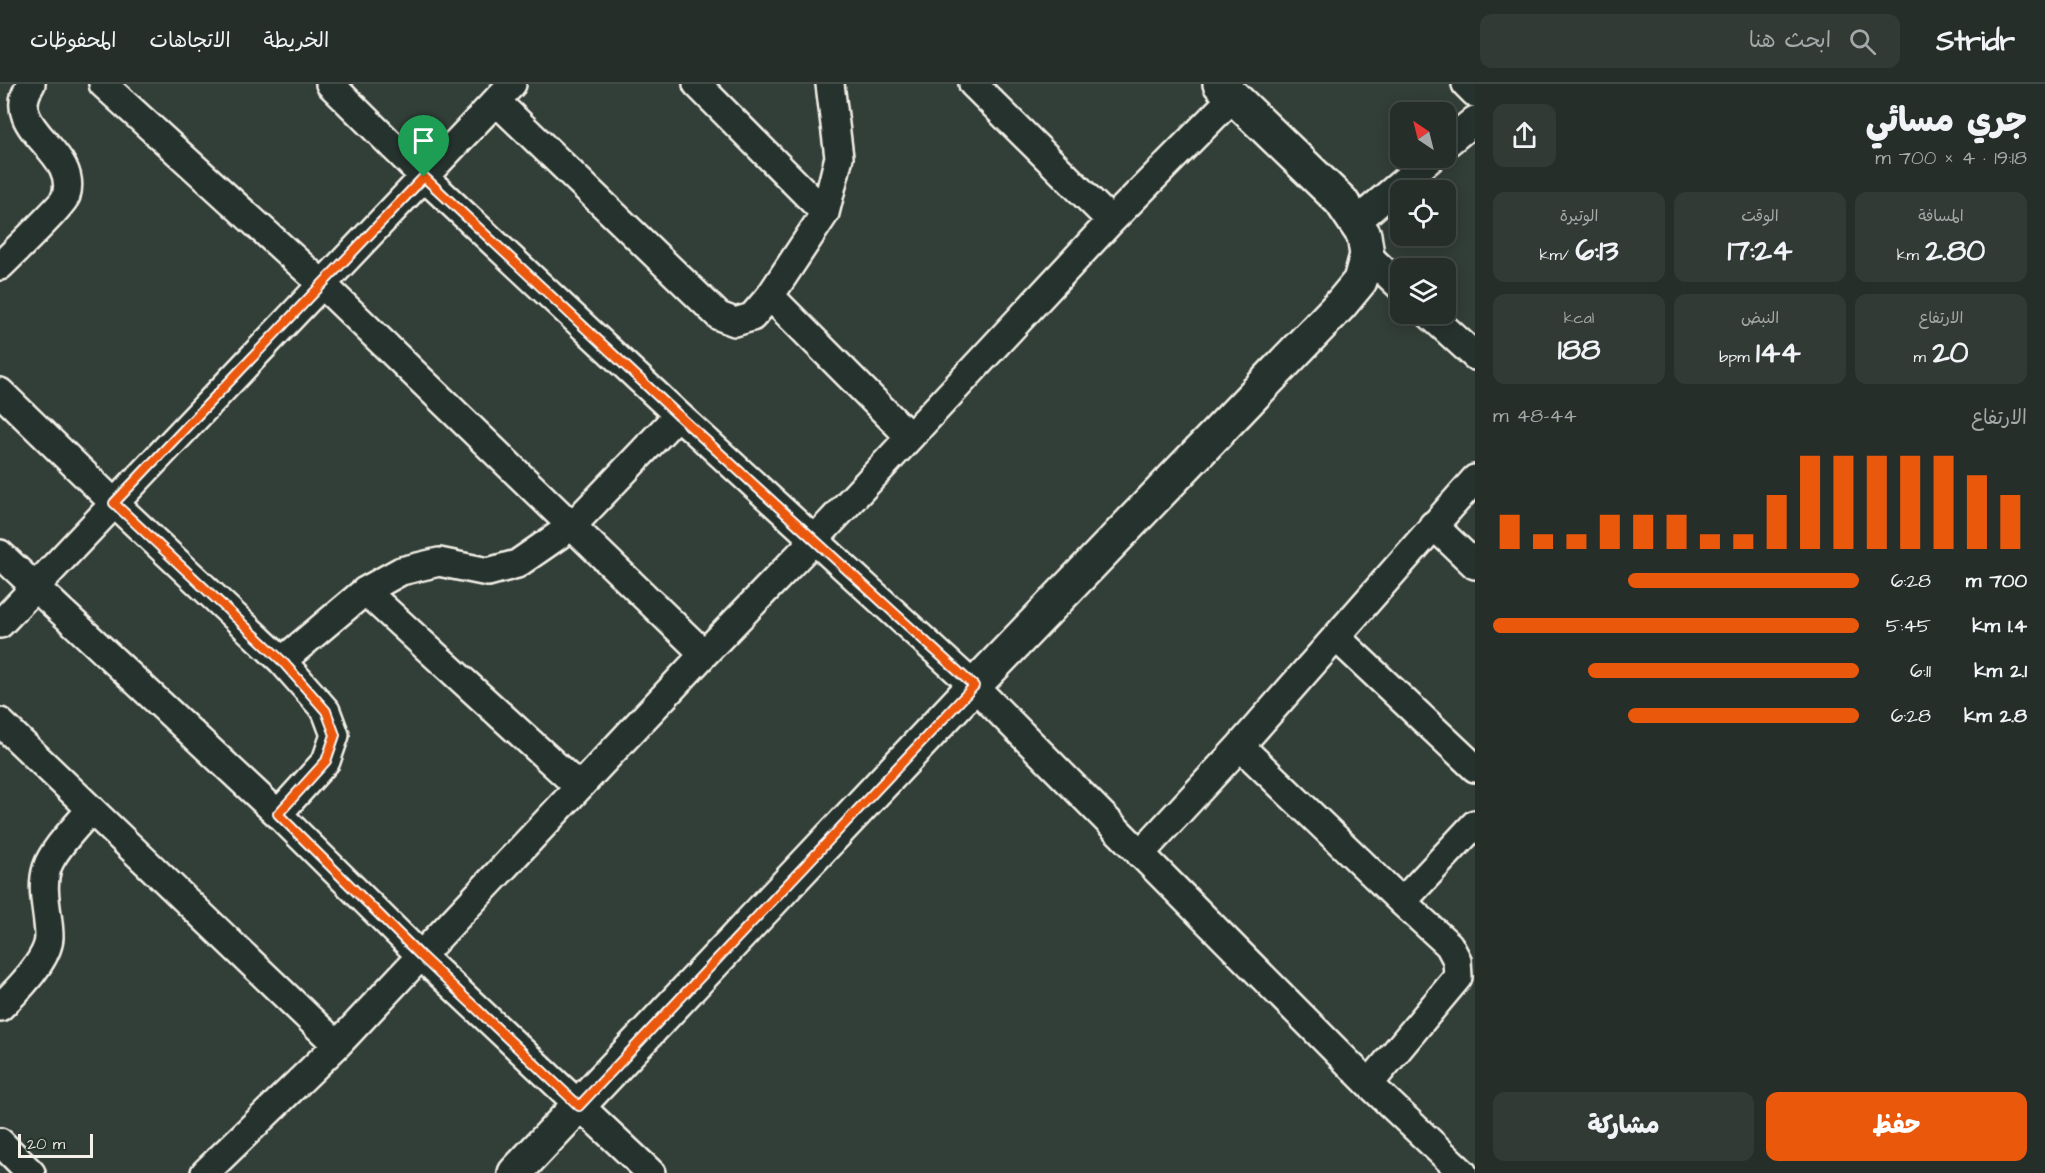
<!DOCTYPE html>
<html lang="ar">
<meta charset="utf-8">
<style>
body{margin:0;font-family:"Architects Daughter","Playpen Sans Arabic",sans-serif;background:#323a36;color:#f1f3f6;direction:rtl;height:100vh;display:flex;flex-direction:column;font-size:22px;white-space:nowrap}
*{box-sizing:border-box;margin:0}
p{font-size:20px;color:#a4a8a8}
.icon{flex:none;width:33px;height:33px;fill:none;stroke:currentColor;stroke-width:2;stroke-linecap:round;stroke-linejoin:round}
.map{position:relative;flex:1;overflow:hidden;direction:ltr}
.side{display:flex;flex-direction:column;background:#262e2a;width:570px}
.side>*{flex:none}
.needle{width:39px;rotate:325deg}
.tools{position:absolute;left:1390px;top:18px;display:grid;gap:12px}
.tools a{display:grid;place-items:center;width:66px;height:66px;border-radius:12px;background:#262e2a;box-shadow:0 3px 15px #0003,0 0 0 2px #424a47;font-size:30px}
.scale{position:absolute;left:18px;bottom:15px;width:75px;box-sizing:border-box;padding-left:6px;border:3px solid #f4f1e8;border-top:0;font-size:16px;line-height:21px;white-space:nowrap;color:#f4f1e8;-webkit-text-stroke:4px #26332d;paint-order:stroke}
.pin{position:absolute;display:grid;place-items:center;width:51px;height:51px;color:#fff;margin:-62px -26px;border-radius:50% 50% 50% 0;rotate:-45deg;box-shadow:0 0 6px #0007}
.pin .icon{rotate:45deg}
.round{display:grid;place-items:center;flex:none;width:63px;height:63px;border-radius:12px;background:#323a36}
.summary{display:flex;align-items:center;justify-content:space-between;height:102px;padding:0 18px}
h1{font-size:33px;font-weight:800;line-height:45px}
.stats{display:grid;grid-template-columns:repeat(3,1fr);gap:9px;height:102px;padding:6px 18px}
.stats div{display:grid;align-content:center;border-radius:12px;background:#323a36;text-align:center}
.stats b{font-size:30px;font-weight:800}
.stats small{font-size:16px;font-weight:400}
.stats p{font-size:16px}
.chart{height:168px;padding:12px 18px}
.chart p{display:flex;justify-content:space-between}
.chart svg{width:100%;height:108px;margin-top:6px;stroke:#ea580c;stroke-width:6}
.button{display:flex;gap:12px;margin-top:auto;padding:12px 18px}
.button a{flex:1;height:69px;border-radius:12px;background:#ea580c;color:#fff;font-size:24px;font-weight:800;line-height:69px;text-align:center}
.button a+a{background:#323a36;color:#f1f3f6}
ul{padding:0 18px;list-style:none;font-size:20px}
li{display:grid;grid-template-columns:96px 72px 1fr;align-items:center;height:45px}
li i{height:15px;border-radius:8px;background:#ea580c}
header{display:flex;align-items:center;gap:36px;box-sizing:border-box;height:84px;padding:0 30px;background:#262e2a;border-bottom:2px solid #424a47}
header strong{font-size:28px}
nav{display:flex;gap:33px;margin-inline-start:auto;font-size:21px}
.search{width:420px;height:54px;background:#323a36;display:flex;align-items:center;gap:15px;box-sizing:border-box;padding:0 21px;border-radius:12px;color:#a4a8a8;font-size:22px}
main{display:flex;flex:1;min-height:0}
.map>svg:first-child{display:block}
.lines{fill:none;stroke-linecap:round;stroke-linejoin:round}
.street-casing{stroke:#f4f1e8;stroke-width:32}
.secondary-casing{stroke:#f4f1e8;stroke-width:38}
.street{stroke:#26332d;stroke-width:27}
.secondary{stroke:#26332d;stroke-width:33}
.route-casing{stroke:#fff;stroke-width:12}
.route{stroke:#ea580c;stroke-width:8}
</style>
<header>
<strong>Stridr</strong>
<div class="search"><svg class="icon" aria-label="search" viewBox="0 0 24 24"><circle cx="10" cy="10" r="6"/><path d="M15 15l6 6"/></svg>ابحث هنا</div>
<nav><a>الخريطة</a><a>الاتجاهات</a><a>المحفوظات</a></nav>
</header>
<main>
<section class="side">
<div class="summary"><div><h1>جري مسائي</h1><p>19:18 · 4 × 700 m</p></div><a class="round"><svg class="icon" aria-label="share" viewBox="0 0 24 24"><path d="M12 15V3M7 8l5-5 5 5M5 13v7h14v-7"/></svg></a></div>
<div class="stats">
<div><p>المسافة</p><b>2.80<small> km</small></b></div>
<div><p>الوقت</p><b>17:24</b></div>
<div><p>الوتيرة</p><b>6:13<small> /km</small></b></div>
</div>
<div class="stats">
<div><p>الارتفاع</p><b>20<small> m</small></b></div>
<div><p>النبض</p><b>144<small> bpm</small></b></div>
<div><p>kcal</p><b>188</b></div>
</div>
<div class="chart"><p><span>الارتفاع</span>44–48 m</p>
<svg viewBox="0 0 160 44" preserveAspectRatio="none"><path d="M5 44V30M15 44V38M25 44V38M35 44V30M45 44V30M55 44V30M65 44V38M75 44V38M85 44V22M95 44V6M105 44V6M115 44V6M125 44V6M135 44V6M145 44V14M155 44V22"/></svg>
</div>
<ul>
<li><b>700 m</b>6:28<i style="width:63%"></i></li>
<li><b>1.4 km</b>5:45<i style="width:100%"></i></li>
<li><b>2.1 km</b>6:11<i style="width:74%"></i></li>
<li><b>2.8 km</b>6:28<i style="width:63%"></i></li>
</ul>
<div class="button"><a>حفظ</a><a>مشاركة</a></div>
</section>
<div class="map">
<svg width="1475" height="1089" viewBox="0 0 1475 1089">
<rect width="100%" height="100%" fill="#323e38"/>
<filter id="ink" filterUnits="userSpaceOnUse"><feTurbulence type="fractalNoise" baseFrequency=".0167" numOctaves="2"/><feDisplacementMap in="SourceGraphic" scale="12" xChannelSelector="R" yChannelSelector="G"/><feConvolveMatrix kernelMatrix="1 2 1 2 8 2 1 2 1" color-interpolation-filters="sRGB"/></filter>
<g filter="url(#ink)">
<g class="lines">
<defs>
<path id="street" d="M103 0 323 201 704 570
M330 0 424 93 678 331 974 602 1369 1000 1463 1089
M697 0 825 129
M973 0 1111 137
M1466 0 1475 9
M496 17 719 232 735 238 752 233 770 212 825 129 839 73 830 0
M1446 60 1475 36
M1356 138 1431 74
M1367 171 1401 203
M0 182C11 171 63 121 66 112 80 65 0 46 31 0
M770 212 910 353
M1429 230 1475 272
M0 308 114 419 282 577 326 627 335 651 326 677 278 730
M1433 441 1475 481
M0 470 278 730 420 871 651 1089
M365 507 579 703
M0 540 512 0
M1336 553 1475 684
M282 577 365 507 401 487 439 478 488 488 517 480 572 442 678 331
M0 638 337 961
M1240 662 1402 818 1449 861 1457 876 1458 893 1369 1000
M1140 770 1240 662 1475 395
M1402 818 1475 740
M0 923C16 908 49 875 49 853 49 830 40 806 47 784 53 765 78 741 91 725
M0 1058 31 1089
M205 1089 337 961 704 570 815 455 1111 137 1233 13"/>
<path id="secondary" d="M515 1089 974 602 1341 220 1360 197 1367 171 1364 151 1341 117 1220 0"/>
</defs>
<use href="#street" class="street-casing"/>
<use href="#secondary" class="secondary-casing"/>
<use href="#street" class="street"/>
<use href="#secondary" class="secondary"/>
</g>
</g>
<g class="lines" filter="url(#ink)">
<defs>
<path id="route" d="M424 93 678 331 974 602 579 1022 420 871 278 730 326 677 335 651 326 627 282 577 114 419Z"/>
</defs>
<use href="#route" class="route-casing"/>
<use href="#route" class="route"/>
</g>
</svg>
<div class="tools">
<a><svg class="needle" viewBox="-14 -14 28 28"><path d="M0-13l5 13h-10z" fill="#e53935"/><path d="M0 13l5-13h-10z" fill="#a4a8a8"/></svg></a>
<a><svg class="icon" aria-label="locate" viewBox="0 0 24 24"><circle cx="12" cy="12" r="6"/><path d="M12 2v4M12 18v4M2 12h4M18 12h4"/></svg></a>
<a><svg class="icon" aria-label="layers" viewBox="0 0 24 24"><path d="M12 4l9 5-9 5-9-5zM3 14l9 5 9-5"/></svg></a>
</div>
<div class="scale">20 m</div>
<div class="pin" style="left:424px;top:93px;background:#1e9e55"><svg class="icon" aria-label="arrive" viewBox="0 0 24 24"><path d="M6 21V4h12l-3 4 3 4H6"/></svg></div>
</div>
</main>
